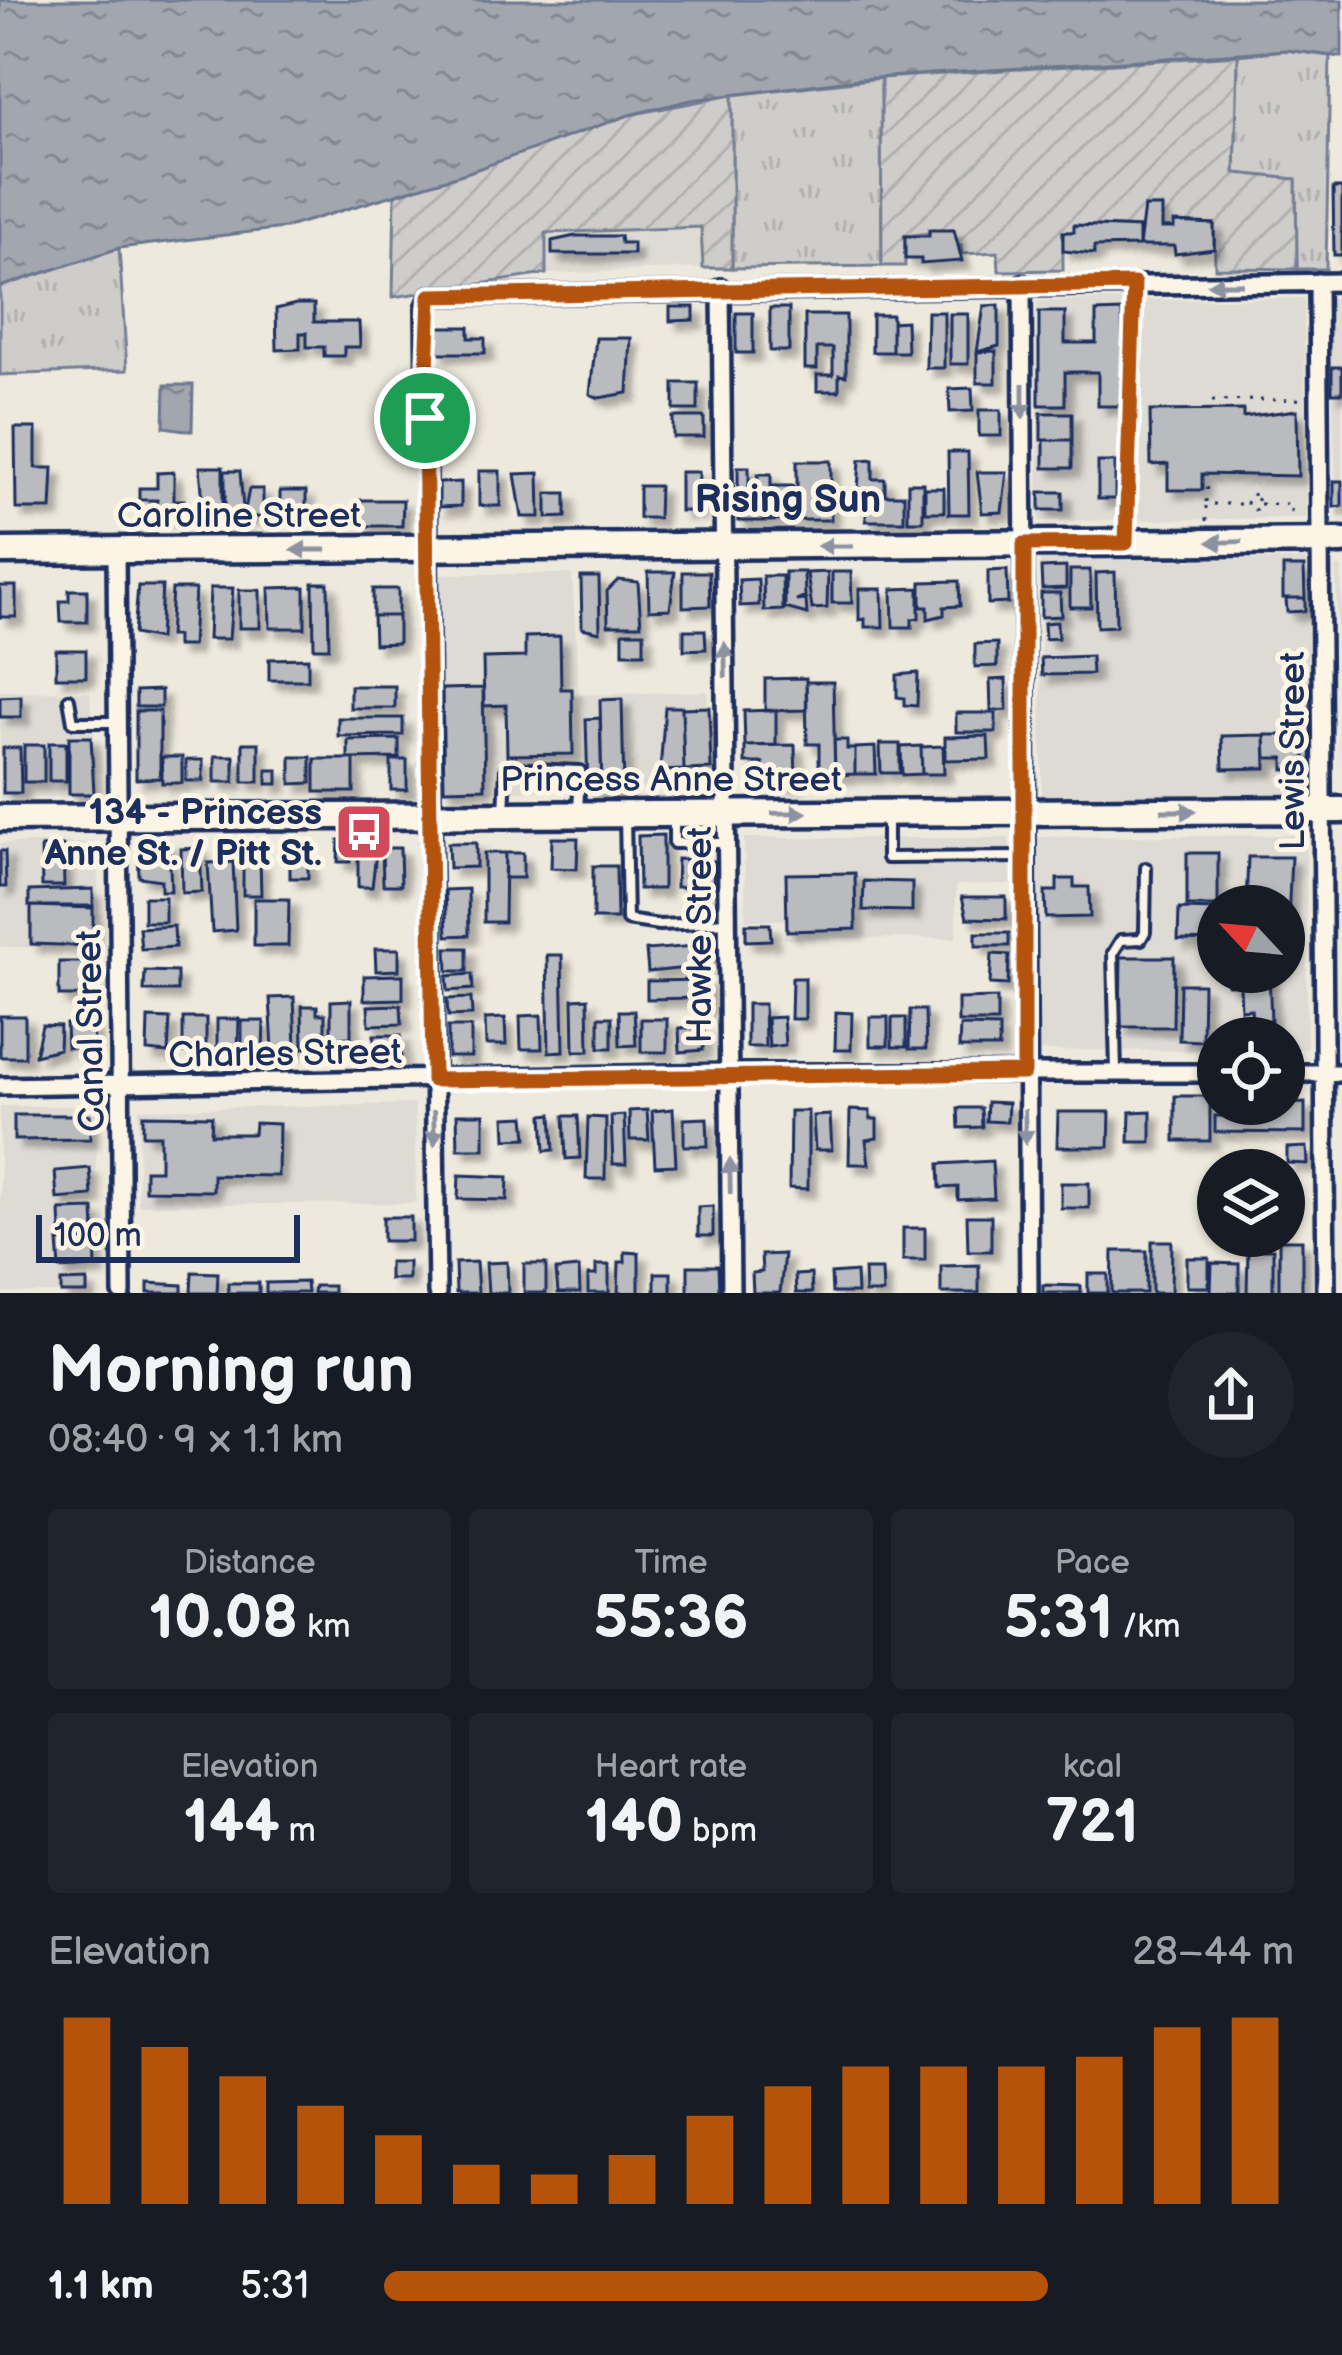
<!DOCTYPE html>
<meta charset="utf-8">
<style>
body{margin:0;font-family:"Balsamiq Sans",sans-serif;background:#20242c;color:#f1f3f6;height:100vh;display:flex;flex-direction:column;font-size:45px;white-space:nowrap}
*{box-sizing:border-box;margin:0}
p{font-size:39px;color:#9ea1a6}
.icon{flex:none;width:66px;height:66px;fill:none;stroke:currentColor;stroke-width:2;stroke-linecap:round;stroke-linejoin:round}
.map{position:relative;height:1293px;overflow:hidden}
.details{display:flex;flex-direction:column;background:#171b24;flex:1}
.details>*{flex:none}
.needle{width:78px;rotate:296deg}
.fabs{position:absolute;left:1197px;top:885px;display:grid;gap:24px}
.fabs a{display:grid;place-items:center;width:108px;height:108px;border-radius:50%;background:#171b24;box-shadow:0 3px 9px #0004;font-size:60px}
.scale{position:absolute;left:36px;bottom:30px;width:264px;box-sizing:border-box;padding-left:12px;border:6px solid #1b2f5e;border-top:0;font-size:33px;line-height:42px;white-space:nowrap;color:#1b2f5e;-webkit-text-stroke:9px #fcf5e5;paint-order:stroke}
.pin{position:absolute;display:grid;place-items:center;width:102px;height:102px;color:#fff;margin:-51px;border:6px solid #fff;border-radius:50%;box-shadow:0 3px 12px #0007}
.round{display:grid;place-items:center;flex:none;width:126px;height:126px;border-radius:63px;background:#20242c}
.summary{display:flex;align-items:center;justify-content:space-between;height:204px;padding:0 48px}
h1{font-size:66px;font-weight:700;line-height:90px}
.metrics{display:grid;grid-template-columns:repeat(3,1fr);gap:18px;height:204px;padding:12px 48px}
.metrics div{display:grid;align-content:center;border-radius:12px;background:#20242c;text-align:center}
.metrics b{font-size:60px;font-weight:700}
.metrics small{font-size:33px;font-weight:400}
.metrics p{font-size:33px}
.chart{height:336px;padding:24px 48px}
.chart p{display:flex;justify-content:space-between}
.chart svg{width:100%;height:216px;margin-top:12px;stroke:#b45309;stroke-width:6}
ul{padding:0 48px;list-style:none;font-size:39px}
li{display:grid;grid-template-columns:192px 144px 1fr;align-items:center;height:90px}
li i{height:30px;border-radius:15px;background:#b45309}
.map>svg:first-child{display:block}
.built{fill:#dedbd4;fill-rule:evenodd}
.grass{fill:url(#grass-tufts);stroke:#757e94;stroke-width:3}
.garden{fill:url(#garden-furrows);stroke:#757e94;stroke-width:3}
.water{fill:url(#water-ripples);stroke:#6c778f;stroke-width:3}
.building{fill:#babbbe;stroke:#1b2f5e;stroke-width:3;filter:url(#shadow)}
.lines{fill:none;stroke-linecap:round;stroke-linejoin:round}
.service-casing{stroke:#1b2f5e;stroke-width:16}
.minor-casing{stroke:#1b2f5e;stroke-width:24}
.primary-casing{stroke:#1b2f5e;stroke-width:33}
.path{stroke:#1b2f5e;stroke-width:3;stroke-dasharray:3 9;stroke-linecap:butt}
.service{stroke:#fcf5e5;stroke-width:8}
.minor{stroke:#fcf5e5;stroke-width:15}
.primary{stroke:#fcf5e5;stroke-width:24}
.oneway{fill:#8c92a2}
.route-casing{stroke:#fff;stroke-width:24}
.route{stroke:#b45309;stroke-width:15}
.labels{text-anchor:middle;stroke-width:10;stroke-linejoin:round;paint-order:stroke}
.street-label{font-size:36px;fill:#1b2f5e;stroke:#fcf5e5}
.poi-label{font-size:36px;font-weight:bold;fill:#1b2f5e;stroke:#fcf5e5;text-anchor:end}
.neighbourhood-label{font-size:39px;font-weight:bold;fill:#1b2f5e;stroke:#fcf5e5}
</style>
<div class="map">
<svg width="1342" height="1293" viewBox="0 0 1342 1293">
<defs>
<pattern id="grass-tufts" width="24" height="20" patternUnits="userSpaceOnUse" patternTransform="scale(3)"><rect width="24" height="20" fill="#cfcdca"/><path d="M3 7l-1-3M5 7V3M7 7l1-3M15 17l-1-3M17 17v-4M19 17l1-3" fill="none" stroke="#b1b0b0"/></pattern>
<pattern id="garden-furrows" width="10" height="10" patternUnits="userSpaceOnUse" patternTransform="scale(3)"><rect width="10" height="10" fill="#cfcdca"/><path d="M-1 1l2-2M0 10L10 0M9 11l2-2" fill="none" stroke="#b1b0b0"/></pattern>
<pattern id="water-ripples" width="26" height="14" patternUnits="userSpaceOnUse" patternTransform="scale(3)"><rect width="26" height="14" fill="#a2a7af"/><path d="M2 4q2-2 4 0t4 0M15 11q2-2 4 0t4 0" fill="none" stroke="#838892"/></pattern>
<filter id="shadow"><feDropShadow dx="8" dy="8" stdDeviation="3" flood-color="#0004"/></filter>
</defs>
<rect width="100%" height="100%" fill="#eee9dd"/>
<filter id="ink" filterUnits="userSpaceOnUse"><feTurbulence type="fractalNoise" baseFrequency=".00833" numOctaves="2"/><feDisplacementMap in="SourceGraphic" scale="24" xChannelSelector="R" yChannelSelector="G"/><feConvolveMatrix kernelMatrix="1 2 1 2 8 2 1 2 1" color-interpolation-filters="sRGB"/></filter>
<g filter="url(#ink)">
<path class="built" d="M702 227 703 268 546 274 545 233Z
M1304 298 1306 518 1039 521 1037 301Z
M1329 298H1342V517H1337Z
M1040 560H1306L1312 794 1042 796Z
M1336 567H1342L1339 779Z
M441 574H572L579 695 707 691 712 789 441 792Z
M0 691 90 692 98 796 0 798Z
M1306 835 1307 1049H1284V1038H1218V1050L1039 1051 1038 837ZM1218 906H1284V972H1218Z
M744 838H1009L1011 884 956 885V938L784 939V920H746Z
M0 843H97L100 947H0Z
M415 1104 416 1203 138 1205 139 1109Z
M0 1106H99L89 1293H0Z"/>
<path class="grass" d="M1286 50 1330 56 1326 269H1297L1296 179 1235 173 1238 55Z
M881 78 882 266 732 268V95Z
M119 248 127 370 0 375V287Z"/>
<path class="garden" d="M1238 55 1235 173 1296 179 1297 269 1215 268 1214 224 1175 222 1174 228H1162L1161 207H1144V228L1075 225 1074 232H1063V270L999 271 998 252 962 254 961 245H954L953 230 905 236V266H882L881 78Z
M732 95V268H703L701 227 546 233V274L393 297 395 195 629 115Z"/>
<path class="water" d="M0 0H1342V57L1286 50 858 79 691 100 629 115 466 173 284 228 119 248 0 287Z
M165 385H193L192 431 164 427Z"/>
<path class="building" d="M1333 188H1342V255H1334Z
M1144 207H1162V228H1174V222L1214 224V249L1175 254 1174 246H1139Z
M1074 225 1139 228V246L1094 247V254L1063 251V232H1074Z
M929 230H954L962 261 921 264V259H905V236H929Z
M575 236H620L621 243H633V254H552V241Z
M296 304H314V322H359L360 347H344V356H324V347H307V333H300V349L277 350 276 309Z
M999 305V346L977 352 984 306Z
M670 307H694V320L670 321Z
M770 308H789V351H770Z
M1122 311 1123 406H1098V372H1065V405H1039V312H1065V343H1096V312Z
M927 312H944V368H926Z
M736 313H753V353H736Z
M950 314H968V364H950Z
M805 315H846V376L839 375V391H817V375H833V348H817V369H805Z
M872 315H892V352H872Z
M906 321 907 352H892V322Z
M437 327H469V338H485V353H438Z
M596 338H631L628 393 599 398 590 394Z
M996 351V383H977V352Z
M1332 367H1342V393H1332Z
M674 383H698V410H674Z
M972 388 973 411 950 412 949 389Z
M979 410H1001V436H979Z
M1243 410V417L1297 410 1298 476 1202 474V490H1168V464L1151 465 1150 411Z
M1041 413H1072V440H1041Z
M673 417H704V437H673Z
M15 428H36V468H53L51 509H16Z
M1044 440H1072V468H1044Z
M948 452H968L969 514H949Z
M873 459V479H885V495H904V521H866V504H857L860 460Z
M797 461H831V520H797Z
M1098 462H1115V499H1098Z
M200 467H223V514H204Z
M738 467H749V488H758V474H771V521H738Z
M225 471H240L244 522H225Z
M479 471H500V506H479Z
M174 472V500H184V517H157V500H139V488H157V473Z
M680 472H699V511H680Z
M977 472H1007L1002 512 982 513Z
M539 473 540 517H522L515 474Z
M1334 481H1342V506L1334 507Z
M461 482V506L439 507V483Z
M908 483H923V521H908Z
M639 486H659L658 518H639Z
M771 486H793V520L771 521Z
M925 488H944V512H925Z
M249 489H263V518L244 515Z
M280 491H306V512H280Z
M1040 492H1063V510H1040Z
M547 493H566V517L547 518Z
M361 500H403L402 526H361Z
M1066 567V588L1042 589 1041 568Z
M1283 567H1304L1305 598H1283Z
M1007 570 1008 603 988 604V571Z
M1070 570H1090L1091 607H1070Z
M648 572H675L670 609 649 610Z
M683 572H709L710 606 683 607Z
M785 572H804L805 597 796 601 806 600 807 614 785 608Z
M828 572 827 608 812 609 807 573Z
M832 572H851L852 603H832Z
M1115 572 1116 626 1097 627 1096 573Z
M763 576H782L783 610 764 611Z
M581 577H599L600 632 582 628Z
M758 579 759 605 740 606 739 580Z
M618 580 638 582 641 625H608L607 591Z
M959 581 960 606 944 607V615L928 619V607H921V582Z
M313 583H328L329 648H314Z
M0 586H16V617H0Z
M138 586H162L159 639 134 634Z
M305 587V628H270L269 588Z
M210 588H233L229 639H208Z
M919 588V618L912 619V627H893L892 589Z
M172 589H195L192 646H176V636H169Z
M373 589H398V616H373Z
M859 589H882L883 627H865V619L859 620Z
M69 590H87V622H61L60 601H69Z
M239 590H260V628H239Z
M1041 593H1060L1061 616 1041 617Z
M1286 598H1305V611L1287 612Z
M373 616H398V643L374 644Z
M1057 622 1058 638 1045 639 1044 623Z
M684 630H705L706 649 684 650Z
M623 632H644V653H623Z
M560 636 561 689H572L573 754 507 755 506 705 484 706 483 658 525 657V637Z
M997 643V666L975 667V644Z
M56 650H86V677H56Z
M1091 656 1092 674 1042 675 1041 658Z
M308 658V680H269V659Z
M918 673 917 706 904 705V698L897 697V675Z
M806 678 807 710 765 711V679Z
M1006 679 1007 710 991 711 990 680Z
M806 682H833L835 775H819V744H807Z
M350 686H395V708H350Z
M483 688 485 788 444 789 442 689Z
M161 690V707H136V691Z
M21 696V717H0V697Z
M622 699 624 790 602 791 600 700Z
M665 707H682L684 770 660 771Z
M709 707 711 769 684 770 682 708Z
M776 710V745L745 746 744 711Z
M136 711H160V778L136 779Z
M956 713H996V732H956Z
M338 718H403V735L338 736Z
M600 718 602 791H588L586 719Z
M1265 735 1266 768 1223 769 1222 736Z
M1265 735H1289V749H1305V769L1284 770V758H1266Z
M988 736 989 759 945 760V737Z
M69 737H91L94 794H69Z
M399 739V758L348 759V740Z
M834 740H847V749H855V774L835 775Z
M49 743H66V781H49Z
M243 743H259V782H243Z
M880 744H900V773H881Z
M24 745H44V782H24Z
M795 745 796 782 764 783 763 763H745V746Z
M921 746 922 774 902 775 901 747Z
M943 746 944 774H922L921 747Z
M875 747 876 774H855V748Z
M3 748H20L21 793H3Z
M215 756H234V782H215Z
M162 757H182V783H162Z
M291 757H311V783L291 784Z
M315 759H354V792H315Z
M186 760H203V781H186Z
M391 760H407V790H391Z
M267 770H278V784H267Z
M663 835V889H639L638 836Z
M552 838H578L577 869 551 868Z
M339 840H350V862H338Z
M169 842 171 891H161V880L139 877 138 843Z
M448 843H476V867L449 868Z
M63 846 64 886H42L41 847Z
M200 848 202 892 182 893 181 849Z
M382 848H400L401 885H383Z
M0 851H5L6 887H0Z
M358 853H376L372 887H358Z
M484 853H505L504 922H484Z
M505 853H523V878H504Z
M1187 853H1218V906H1187Z
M290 854H308V878H290Z
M1248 857H1291L1288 922 1284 906H1246Z
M677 859 714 861 713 888 676 887Z
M243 860H260L261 895H243Z
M233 862 236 930 212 932 208 863Z
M593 866H616L617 919H593Z
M855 873 856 929 787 931 786 874Z
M1057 879H1074V887H1089L1090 917 1046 918 1045 891H1057Z
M864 881 912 882V911L863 910Z
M93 889V906H29V891Z
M468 889 469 935 447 936 445 890Z
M144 897H165V922H144Z
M962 897H1006V919L967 918Z
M254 899H289L288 946H254Z
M31 906 93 908V946L31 944Z
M1179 909 1218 910V941L1178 940Z
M746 924H770L771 940 746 941Z
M174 926 175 947 141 949 139 928Z
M976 933H1009V946H976Z
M705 945 707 966 648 972 646 950Z
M447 948H467V971H448Z
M375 949H399V970L376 971Z
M992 954 1009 955 1008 985 990 984Z
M547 955H562L564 1051 549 1052Z
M1121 957H1174L1173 1027H1120Z
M59 962H94L93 996H59Z
M145 971 177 972V991H144Z
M1227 972 1269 973 1271 1020 1252 1021 1251 1009 1241 1010 1240 985H1228Z
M472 974 473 989 448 991 447 976Z
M403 975V999L364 1000V976Z
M792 978H805V1019H791Z
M708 980V1008H695V998L647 999V981Z
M1180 984H1203L1202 1041 1179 1040Z
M294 997 296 1048 273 1049 270 998Z
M471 998 472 1015 448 1016 447 999Z
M588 998 589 1051H574L573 999Z
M997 998V1022H958V999Z
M351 1000V1037L331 1038V1001Z
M747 1004H764L765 1047H747Z
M401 1005 402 1024 369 1025 368 1006Z
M302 1006H317V1014H325V1047L303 1048Z
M910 1010H925L926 1049H909Z
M619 1011H634L636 1045 620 1046Z
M836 1012 852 1013 851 1050H835Z
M541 1015 542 1049H521L520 1016Z
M0 1016H25V1057H0Z
M599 1017H612V1048H599Z
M783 1017 785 1045 769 1047 767 1018Z
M870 1017H888V1046H870Z
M148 1018 170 1019 168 1053 147 1051Z
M183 1018H206V1053H183Z
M505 1018 506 1045H486L485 1019Z
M892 1018H906V1047H892Z
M217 1019H239L238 1053H217Z
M641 1019H667V1052H641Z
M242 1021H264L263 1050H242Z
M93 1023 94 1047 67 1048 66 1024Z
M42 1025 60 1026 59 1049 35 1055Z
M960 1026 999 1027V1048H959Z
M448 1027H471V1057H448Z
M679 1028H704L703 1050 680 1052Z
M374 1035H401V1059H374Z
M1175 1096H1210V1141H1175Z
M987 1102 1008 1103 1007 1122 986 1121Z
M1305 1103V1133L1215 1132V1116H1223V1105Z
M958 1108H981L982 1127 959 1128Z
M673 1109 676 1165 655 1166 652 1111Z
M647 1110 649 1140H630L629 1111Z
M850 1110 870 1111V1119H877V1138L866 1140 869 1164H849Z
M790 1111H808V1189L789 1188Z
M1151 1111V1142H1129L1130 1112Z
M1058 1112H1110L1109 1147H1057Z
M457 1114H484V1149H458Z
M552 1114 554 1150 545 1151 543 1115Z
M14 1115H90V1139L14 1140Z
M143 1115 212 1116 211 1134H254L255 1123 279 1124 278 1176 213 1175V1191L145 1190V1170H160V1135H143Z
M624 1115 626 1164H613L611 1116Z
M830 1115 832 1150H815L813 1116Z
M525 1116 527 1138 506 1139 505 1117Z
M564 1116H578L580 1158 566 1159Z
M588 1117 606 1118 605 1179H586Z
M707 1118 708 1146H684V1119Z
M1307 1147 1308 1164 1287 1163V1148Z
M992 1161 994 1198 958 1200V1187L940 1188 939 1164Z
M90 1168 92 1196 57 1199 55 1171Z
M459 1175 508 1177 507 1200 458 1199Z
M1061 1183H1089V1208H1061Z
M713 1206V1236H698V1207Z
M94 1209 95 1234 61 1235 60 1210Z
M967 1216H991V1251H968Z
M383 1217H411V1241H383Z
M903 1228H925V1260H903Z
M95 1240 96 1267 60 1269 58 1242Z
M1279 1240H1302V1293H1279Z
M1152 1241H1172L1171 1293H1152Z
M1248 1249H1273V1293H1247Z
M1113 1251H1147L1146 1293H1112Z
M625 1252 639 1253V1293H618L619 1262H625Z
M784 1254 780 1293H753L752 1273 762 1272 761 1255Z
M1187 1258H1209V1287H1187Z
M389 1262H408V1279H389Z
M476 1262 478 1293H456L455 1263Z
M507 1262 508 1293H488L486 1263Z
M1212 1263 1239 1264V1293H1211Z
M524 1264H546V1293H524Z
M596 1265H609V1293H588V1275H596Z
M979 1265V1293H941V1266Z
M688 1266H718L719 1293H688Z
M579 1268 580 1293H558L556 1270Z
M864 1270H882L883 1293H865Z
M192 1272 218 1273 217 1293H191Z
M856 1272 857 1293H832L831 1274Z
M655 1273H671V1293H655Z
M811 1274 812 1293H796L795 1275Z
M1088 1274H1108V1293H1088Z
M87 1281V1293H61V1282Z
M306 1282 307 1293H266V1283Z
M148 1283 182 1285V1293H148Z
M228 1283H259V1293H228Z
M1043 1285 1081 1286V1293H1043Z
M314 1286H333V1293H313Z"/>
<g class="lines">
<defs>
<path id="service" d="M1126 536 1134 287
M69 699 73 722H117
M504 813 506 768 580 771 578 811
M625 816 627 920 659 925 729 922
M887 819V858L1025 857
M674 820V843H726
M1116 1072 1113 953 1121 940 1141 939 1145 932 1146 868"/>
<path id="minor" d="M1318 282 1326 1293
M1022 284 1029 1293
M721 288 731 1293
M116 552 122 1293
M1284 1073H1342
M0 1086 729 1073H1218
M437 1293 425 308 430 296 1342 282"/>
<path id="primary" d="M0 551 1342 541
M0 818 1342 810"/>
</defs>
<use href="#service" class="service-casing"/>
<use href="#minor" class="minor-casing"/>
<use href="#primary" class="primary-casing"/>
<path class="path" d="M1212 401 1305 399
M1253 496 1254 484
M1247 504a6 6 0 1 1 12 0a6 6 0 1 1-12 0Z
M1206 502 1207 480
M1260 504H1291V519
M1206 521V504H1247"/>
<use href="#service" class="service"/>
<use href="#minor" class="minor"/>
<use href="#primary" class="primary"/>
</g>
<defs><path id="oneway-solid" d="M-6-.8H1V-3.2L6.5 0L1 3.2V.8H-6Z" transform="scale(3)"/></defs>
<g class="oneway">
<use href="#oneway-solid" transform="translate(1225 284) rotate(180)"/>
<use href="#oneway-solid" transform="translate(1023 401) rotate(90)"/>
<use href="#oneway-solid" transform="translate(1225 542) rotate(179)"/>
<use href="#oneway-solid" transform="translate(835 546) rotate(180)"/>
<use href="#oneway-solid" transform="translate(309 550) rotate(180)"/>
<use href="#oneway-solid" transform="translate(725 660) rotate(-91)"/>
<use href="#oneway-solid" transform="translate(1179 811)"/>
<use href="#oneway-solid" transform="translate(789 813) rotate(-1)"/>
<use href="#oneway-solid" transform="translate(1025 1127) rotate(89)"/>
<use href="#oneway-solid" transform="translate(434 1128) rotate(89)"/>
<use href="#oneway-solid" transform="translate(730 1176) rotate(-91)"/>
</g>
</g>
<g class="lines" filter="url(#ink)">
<defs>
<path id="route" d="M1134 284 1126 543 1024 544V1073L433 1080 425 418 430 296Z"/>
</defs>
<use href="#route" class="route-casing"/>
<use href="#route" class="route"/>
</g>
<defs>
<symbol id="bus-square" viewBox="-11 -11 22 22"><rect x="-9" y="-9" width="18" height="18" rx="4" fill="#d1495b" stroke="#fcf5e5"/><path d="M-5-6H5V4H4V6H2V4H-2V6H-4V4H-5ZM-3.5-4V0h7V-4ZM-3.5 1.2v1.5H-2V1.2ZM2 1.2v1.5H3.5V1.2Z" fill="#fff"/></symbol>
</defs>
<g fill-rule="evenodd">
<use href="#bus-square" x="331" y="799" width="66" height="66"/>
</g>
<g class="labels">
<g class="street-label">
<text x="239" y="527">Caroline Street</text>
<text transform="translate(1291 751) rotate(-90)" y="13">Lewis Street</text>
<text x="671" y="791">Princess Anne Street</text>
<text transform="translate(698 935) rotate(-90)" y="13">Hawke Street</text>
<text transform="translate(89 1031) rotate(-91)" y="13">Canal Street</text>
<text transform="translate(285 1052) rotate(-1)" y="13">Charles Street</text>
</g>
<g class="poi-label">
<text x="322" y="824">134 - Princess<tspan x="322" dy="41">Anne St. / Pitt St.</tspan></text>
</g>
<g class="neighbourhood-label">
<text x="788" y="512">Rising Sun</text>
</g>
</g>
</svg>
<div class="fabs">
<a><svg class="needle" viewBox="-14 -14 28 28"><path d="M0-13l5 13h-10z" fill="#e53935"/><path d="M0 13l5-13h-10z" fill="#9ea1a6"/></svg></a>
<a><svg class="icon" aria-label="locate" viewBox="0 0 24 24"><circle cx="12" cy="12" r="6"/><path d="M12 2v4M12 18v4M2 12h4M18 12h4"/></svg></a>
<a><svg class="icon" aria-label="layers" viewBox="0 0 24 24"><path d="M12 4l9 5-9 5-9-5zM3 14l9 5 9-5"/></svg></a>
</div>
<div class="scale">100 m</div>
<div class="pin" style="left:425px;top:418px;background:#1e9e55"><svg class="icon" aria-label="arrive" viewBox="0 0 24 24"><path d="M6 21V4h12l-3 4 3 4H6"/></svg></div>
</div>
<section class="details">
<div class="summary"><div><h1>Morning run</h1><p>08:40 · 9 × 1.1 km</p></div><a class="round"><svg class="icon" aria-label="share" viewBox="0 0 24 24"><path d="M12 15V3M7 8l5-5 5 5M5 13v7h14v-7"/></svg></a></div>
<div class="metrics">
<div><p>Distance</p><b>10.08<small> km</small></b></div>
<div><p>Time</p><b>55:36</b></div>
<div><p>Pace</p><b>5:31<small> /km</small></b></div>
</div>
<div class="metrics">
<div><p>Elevation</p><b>144<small> m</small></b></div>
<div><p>Heart rate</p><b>140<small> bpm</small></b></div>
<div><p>kcal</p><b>721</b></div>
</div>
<div class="chart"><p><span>Elevation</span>28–44 m</p>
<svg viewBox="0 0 160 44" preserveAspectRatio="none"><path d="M5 44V6M15 44V12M25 44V18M35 44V24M45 44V30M55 44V36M65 44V38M75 44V34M85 44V26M95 44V20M105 44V16M115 44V16M125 44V16M135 44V14M145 44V8M155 44V6"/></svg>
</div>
<ul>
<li><b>1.1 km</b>5:31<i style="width:73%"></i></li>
</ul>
</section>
